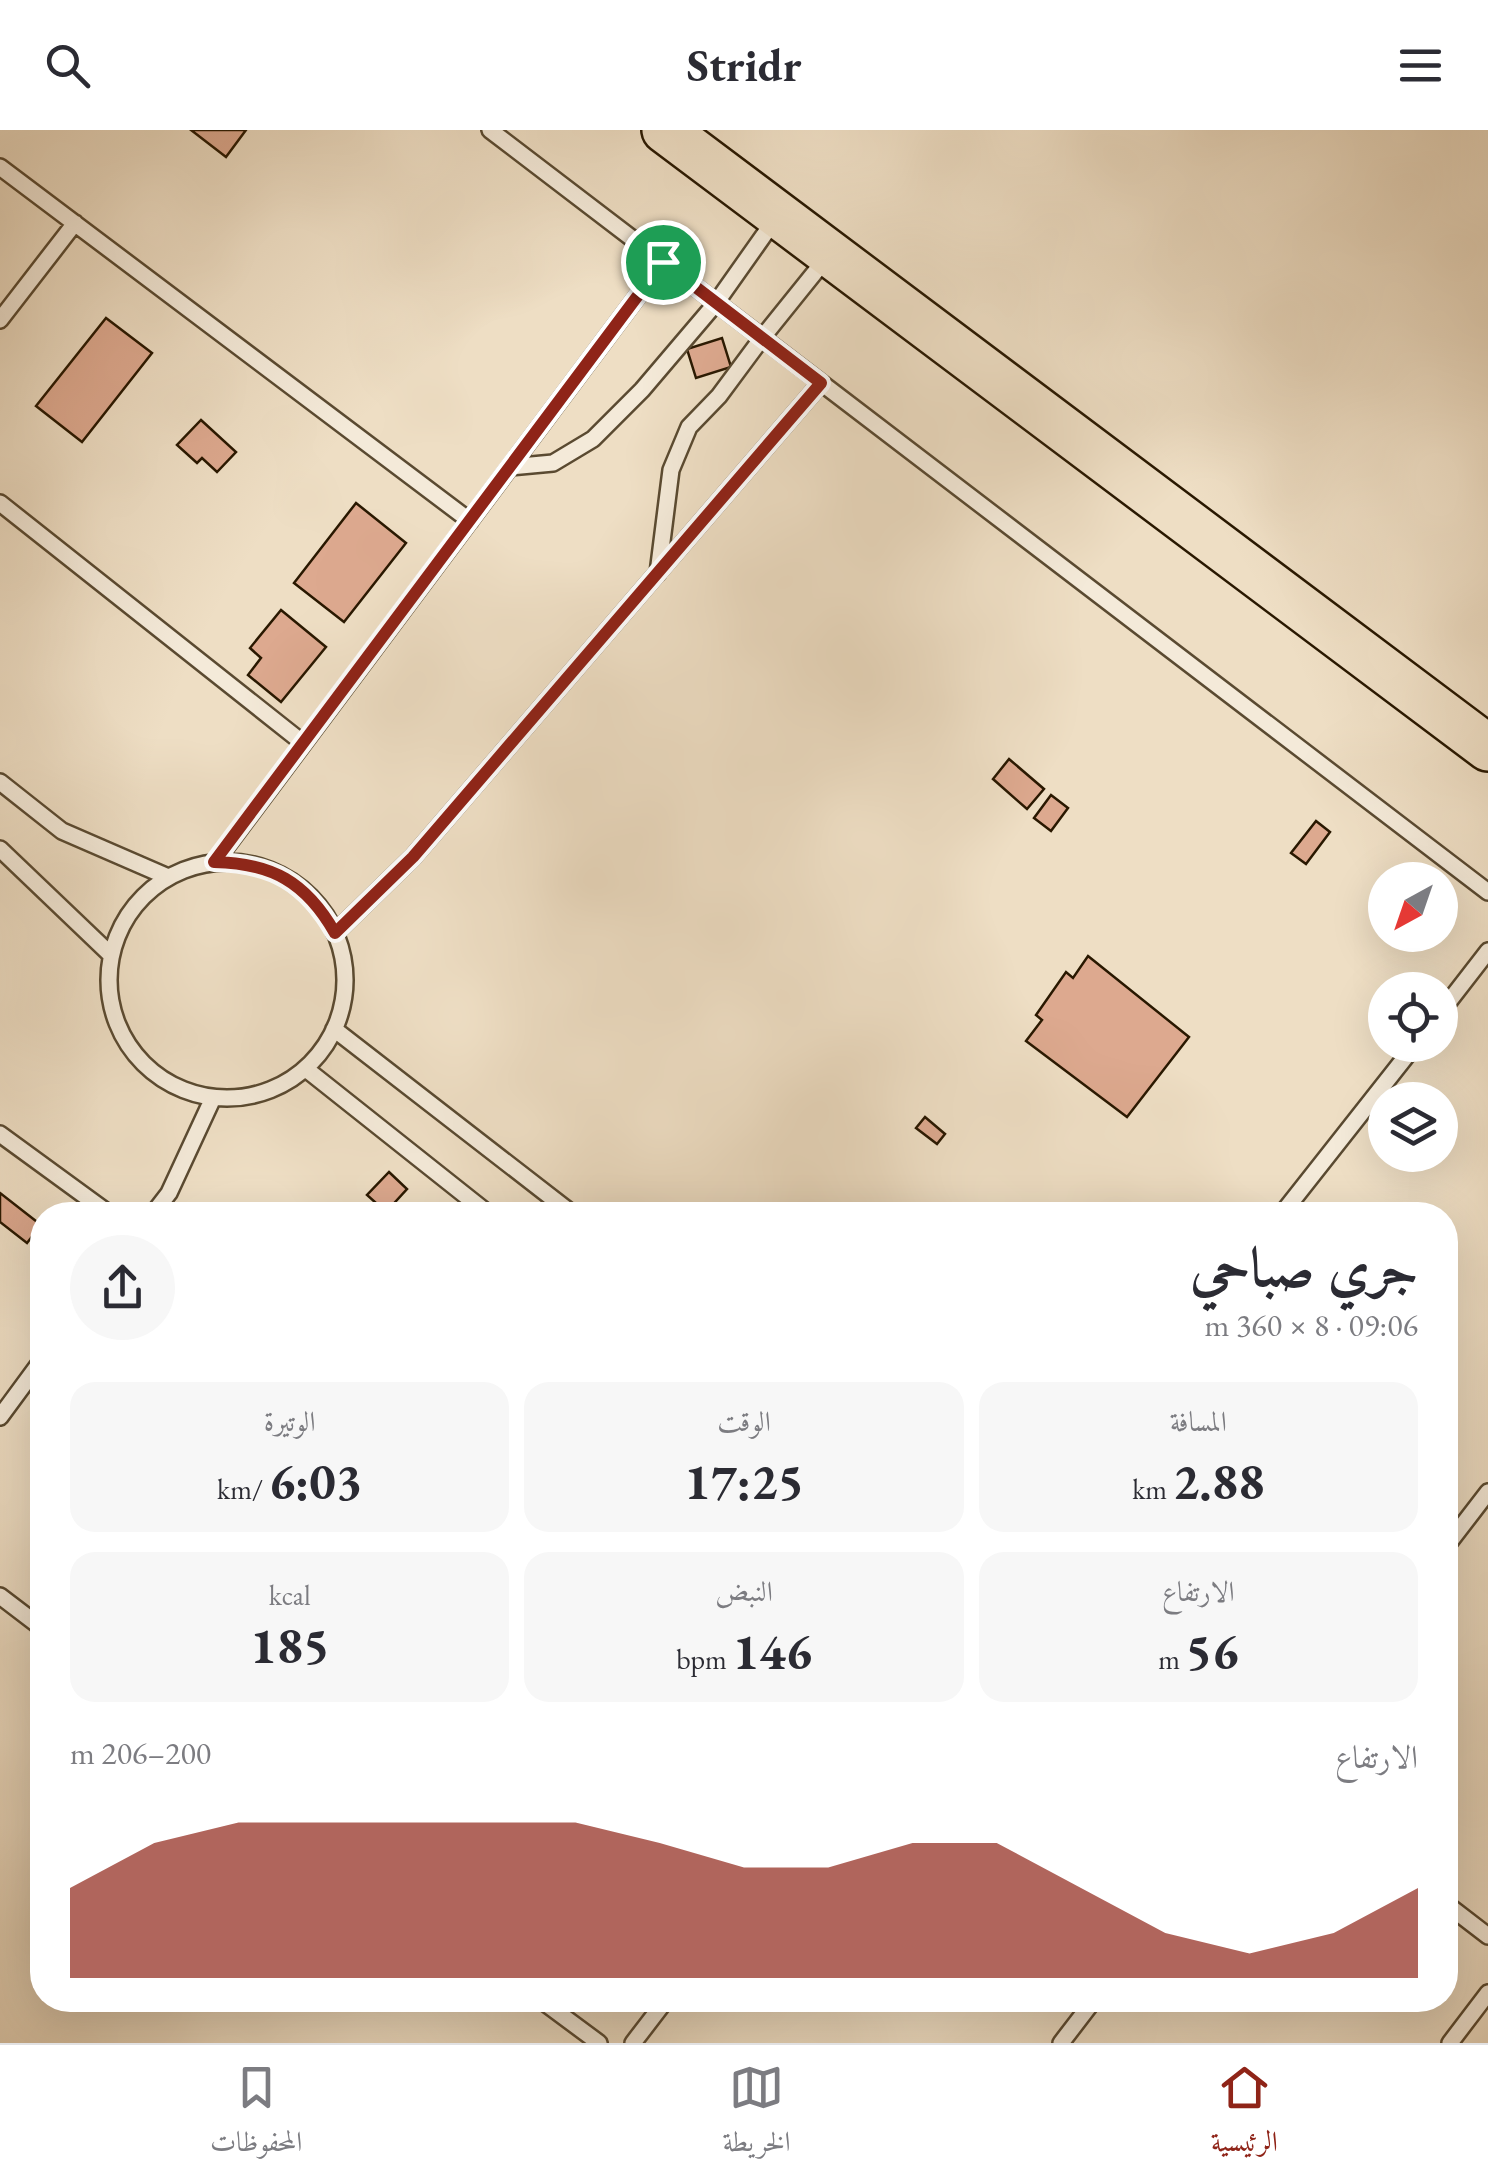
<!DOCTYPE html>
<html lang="ar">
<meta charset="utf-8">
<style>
body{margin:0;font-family:"EB Garamond",Amiri,serif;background:#f7f7f7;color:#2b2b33;direction:rtl;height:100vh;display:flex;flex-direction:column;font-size:38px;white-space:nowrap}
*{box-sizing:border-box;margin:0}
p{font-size:32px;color:#7c7c81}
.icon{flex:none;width:55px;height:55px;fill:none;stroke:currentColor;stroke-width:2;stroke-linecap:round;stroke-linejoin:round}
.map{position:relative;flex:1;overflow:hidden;direction:ltr}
.drawer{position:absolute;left:30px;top:1072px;width:1428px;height:810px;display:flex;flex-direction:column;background:#fff;border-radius:40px;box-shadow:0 10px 40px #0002;direction:rtl}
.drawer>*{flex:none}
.needle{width:65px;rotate:220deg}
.fabs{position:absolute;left:1368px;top:732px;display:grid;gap:20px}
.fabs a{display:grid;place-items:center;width:90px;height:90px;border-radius:50%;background:#fff;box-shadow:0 10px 40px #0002;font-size:50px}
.pin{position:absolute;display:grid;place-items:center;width:85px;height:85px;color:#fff;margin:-42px;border:5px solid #fff;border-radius:50%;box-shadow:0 2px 10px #0007}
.round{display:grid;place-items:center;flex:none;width:105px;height:105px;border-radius:52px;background:#f7f7f7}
.summary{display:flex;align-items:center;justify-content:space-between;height:170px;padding:0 40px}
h1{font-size:55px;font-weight:700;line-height:75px}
.figures{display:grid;grid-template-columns:repeat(3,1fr);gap:15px;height:170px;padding:10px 40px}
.figures div{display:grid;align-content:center;border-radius:25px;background:#f7f7f7;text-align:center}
.figures b{font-size:50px;font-weight:700}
.figures small{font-size:28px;font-weight:400}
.figures p{font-size:28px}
.chart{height:280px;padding:20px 40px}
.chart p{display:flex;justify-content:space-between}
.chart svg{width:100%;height:180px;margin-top:10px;fill:#8f2418;opacity:.7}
header{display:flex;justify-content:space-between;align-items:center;height:130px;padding:0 40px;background:#fff;font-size:45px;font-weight:700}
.dock{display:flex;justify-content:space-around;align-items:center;height:140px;border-top:2px solid #e1e1e2;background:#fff;font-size:28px;color:#7c7c81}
.dock a{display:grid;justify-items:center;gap:5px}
.dock .on{color:#8f2418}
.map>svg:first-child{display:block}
.building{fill:#dda98f;stroke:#291800;stroke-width:2.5}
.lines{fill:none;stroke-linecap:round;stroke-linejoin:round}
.service-casing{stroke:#5a4a31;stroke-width:20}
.primary-casing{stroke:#291800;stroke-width:50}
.service{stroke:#f4ead9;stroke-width:15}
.primary{stroke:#eedec4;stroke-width:45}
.route-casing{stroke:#fff;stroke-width:20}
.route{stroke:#8f2418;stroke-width:12}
</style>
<header><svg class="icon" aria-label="menu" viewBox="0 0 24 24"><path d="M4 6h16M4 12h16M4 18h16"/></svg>Stridr<svg class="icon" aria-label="search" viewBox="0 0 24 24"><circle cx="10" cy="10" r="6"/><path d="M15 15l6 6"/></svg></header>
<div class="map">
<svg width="1488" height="1913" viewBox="0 0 1488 1913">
<rect width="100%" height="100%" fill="#eedec4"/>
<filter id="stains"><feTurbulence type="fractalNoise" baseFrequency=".002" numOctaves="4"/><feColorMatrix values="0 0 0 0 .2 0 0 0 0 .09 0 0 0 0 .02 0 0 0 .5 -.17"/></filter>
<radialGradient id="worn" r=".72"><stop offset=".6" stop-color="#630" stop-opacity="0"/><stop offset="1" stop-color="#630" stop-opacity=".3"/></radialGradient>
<path class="building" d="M191 0H246L226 27Z
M106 188 152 223 82 312 36 276Z
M722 208 731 237 696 248 687 219Z
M201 290 236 322 217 342 202 328 197 333 177 315Z
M356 373 406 413 344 492 294 453Z
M281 480 326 517 281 572 248 545 261 528 250 518Z
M1009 629 1044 659 1027 679 993 649Z
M1051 665 1068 678 1051 701 1034 688Z
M1316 691 1330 702 1306 734 1291 723Z
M1088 826 1189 907 1127 987 1026 911 1042 890 1036 885 1066 842 1073 848Z
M925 987 945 1004 937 1014 916 998Z
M389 1042 407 1059 386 1082 367 1065Z
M0 1063 41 1095 27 1113 0 1092Z"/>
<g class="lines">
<defs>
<path id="service" d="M490 0 1488 762
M0 37 470 391
M0 190 75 93
M510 337 553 333 593 309 642 260 716 173 776 88
M0 373 303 613
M658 443 671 340 689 297 719 266 762 208 828 126
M0 652 62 701 168 747
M0 719 111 825
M215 732 663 132
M109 850a118 118 0 1 1 236 0a118 118 0 1 1-236 0Z
M335 803 413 727 821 253
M1440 883 1488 821
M334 899 574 1085
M306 939 490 1085
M0 1004 111 1085
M152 1085 169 1063 213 968
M1281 1085 1415 915
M0 1287 42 1230
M1445 1418 1488 1362
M0 1466 42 1498
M1445 1773 1488 1806
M541 1870 599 1913
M633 1913 666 1870
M1061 1913 1094 1870
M1450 1913 1488 1863"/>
<path id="primary" d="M665 0 1488 618"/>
</defs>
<use href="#service" class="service-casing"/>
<use href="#primary" class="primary-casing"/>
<use href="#service" class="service"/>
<use href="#primary" class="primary"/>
</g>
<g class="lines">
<defs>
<path id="route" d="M663 132 821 253 413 727 335 803C306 752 272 733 214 732Z"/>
</defs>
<use href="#route" class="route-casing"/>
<use href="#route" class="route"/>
</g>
<rect width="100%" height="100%" filter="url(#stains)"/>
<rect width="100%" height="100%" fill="url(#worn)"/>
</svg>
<div class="fabs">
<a><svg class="needle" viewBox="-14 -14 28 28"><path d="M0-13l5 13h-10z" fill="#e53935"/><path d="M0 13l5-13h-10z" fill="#7c7c81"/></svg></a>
<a><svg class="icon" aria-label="locate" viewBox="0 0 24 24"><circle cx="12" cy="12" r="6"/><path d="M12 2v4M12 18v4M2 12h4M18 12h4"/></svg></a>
<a><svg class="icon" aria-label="layers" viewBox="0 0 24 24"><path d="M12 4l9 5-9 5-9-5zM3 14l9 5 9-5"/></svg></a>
</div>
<div class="pin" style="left:663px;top:132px;background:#1e9e55"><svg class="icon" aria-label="arrive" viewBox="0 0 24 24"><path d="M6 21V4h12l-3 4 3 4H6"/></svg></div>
<section class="drawer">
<div class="summary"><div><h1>جري صباحي</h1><p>09:06 · 8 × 360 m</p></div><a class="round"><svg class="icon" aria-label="share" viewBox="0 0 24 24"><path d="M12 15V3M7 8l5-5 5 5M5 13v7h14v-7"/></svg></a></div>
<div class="figures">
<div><p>المسافة</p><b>2.88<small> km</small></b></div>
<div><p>الوقت</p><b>17:25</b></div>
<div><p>الوتيرة</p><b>6:03<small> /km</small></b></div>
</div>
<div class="figures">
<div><p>الارتفاع</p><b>56<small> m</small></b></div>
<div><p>النبض</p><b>146<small> bpm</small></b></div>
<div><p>kcal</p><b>185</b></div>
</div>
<div class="chart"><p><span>الارتفاع</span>200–206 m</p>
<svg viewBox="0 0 160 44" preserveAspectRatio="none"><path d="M0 44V22L10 11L20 6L30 6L40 6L50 6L60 6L70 11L80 17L90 17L100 11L110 11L120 22L130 33L140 38L150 33L160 22V44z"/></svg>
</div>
</section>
</div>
<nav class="dock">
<a class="on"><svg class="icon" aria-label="home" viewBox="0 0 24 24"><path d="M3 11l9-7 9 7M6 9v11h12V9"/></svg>الرئيسية</a>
<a><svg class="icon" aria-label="map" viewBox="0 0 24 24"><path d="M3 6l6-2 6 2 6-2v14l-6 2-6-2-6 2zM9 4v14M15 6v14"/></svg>الخريطة</a>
<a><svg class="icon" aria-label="saved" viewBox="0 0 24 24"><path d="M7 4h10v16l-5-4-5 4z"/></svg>المحفوظات</a>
</nav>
